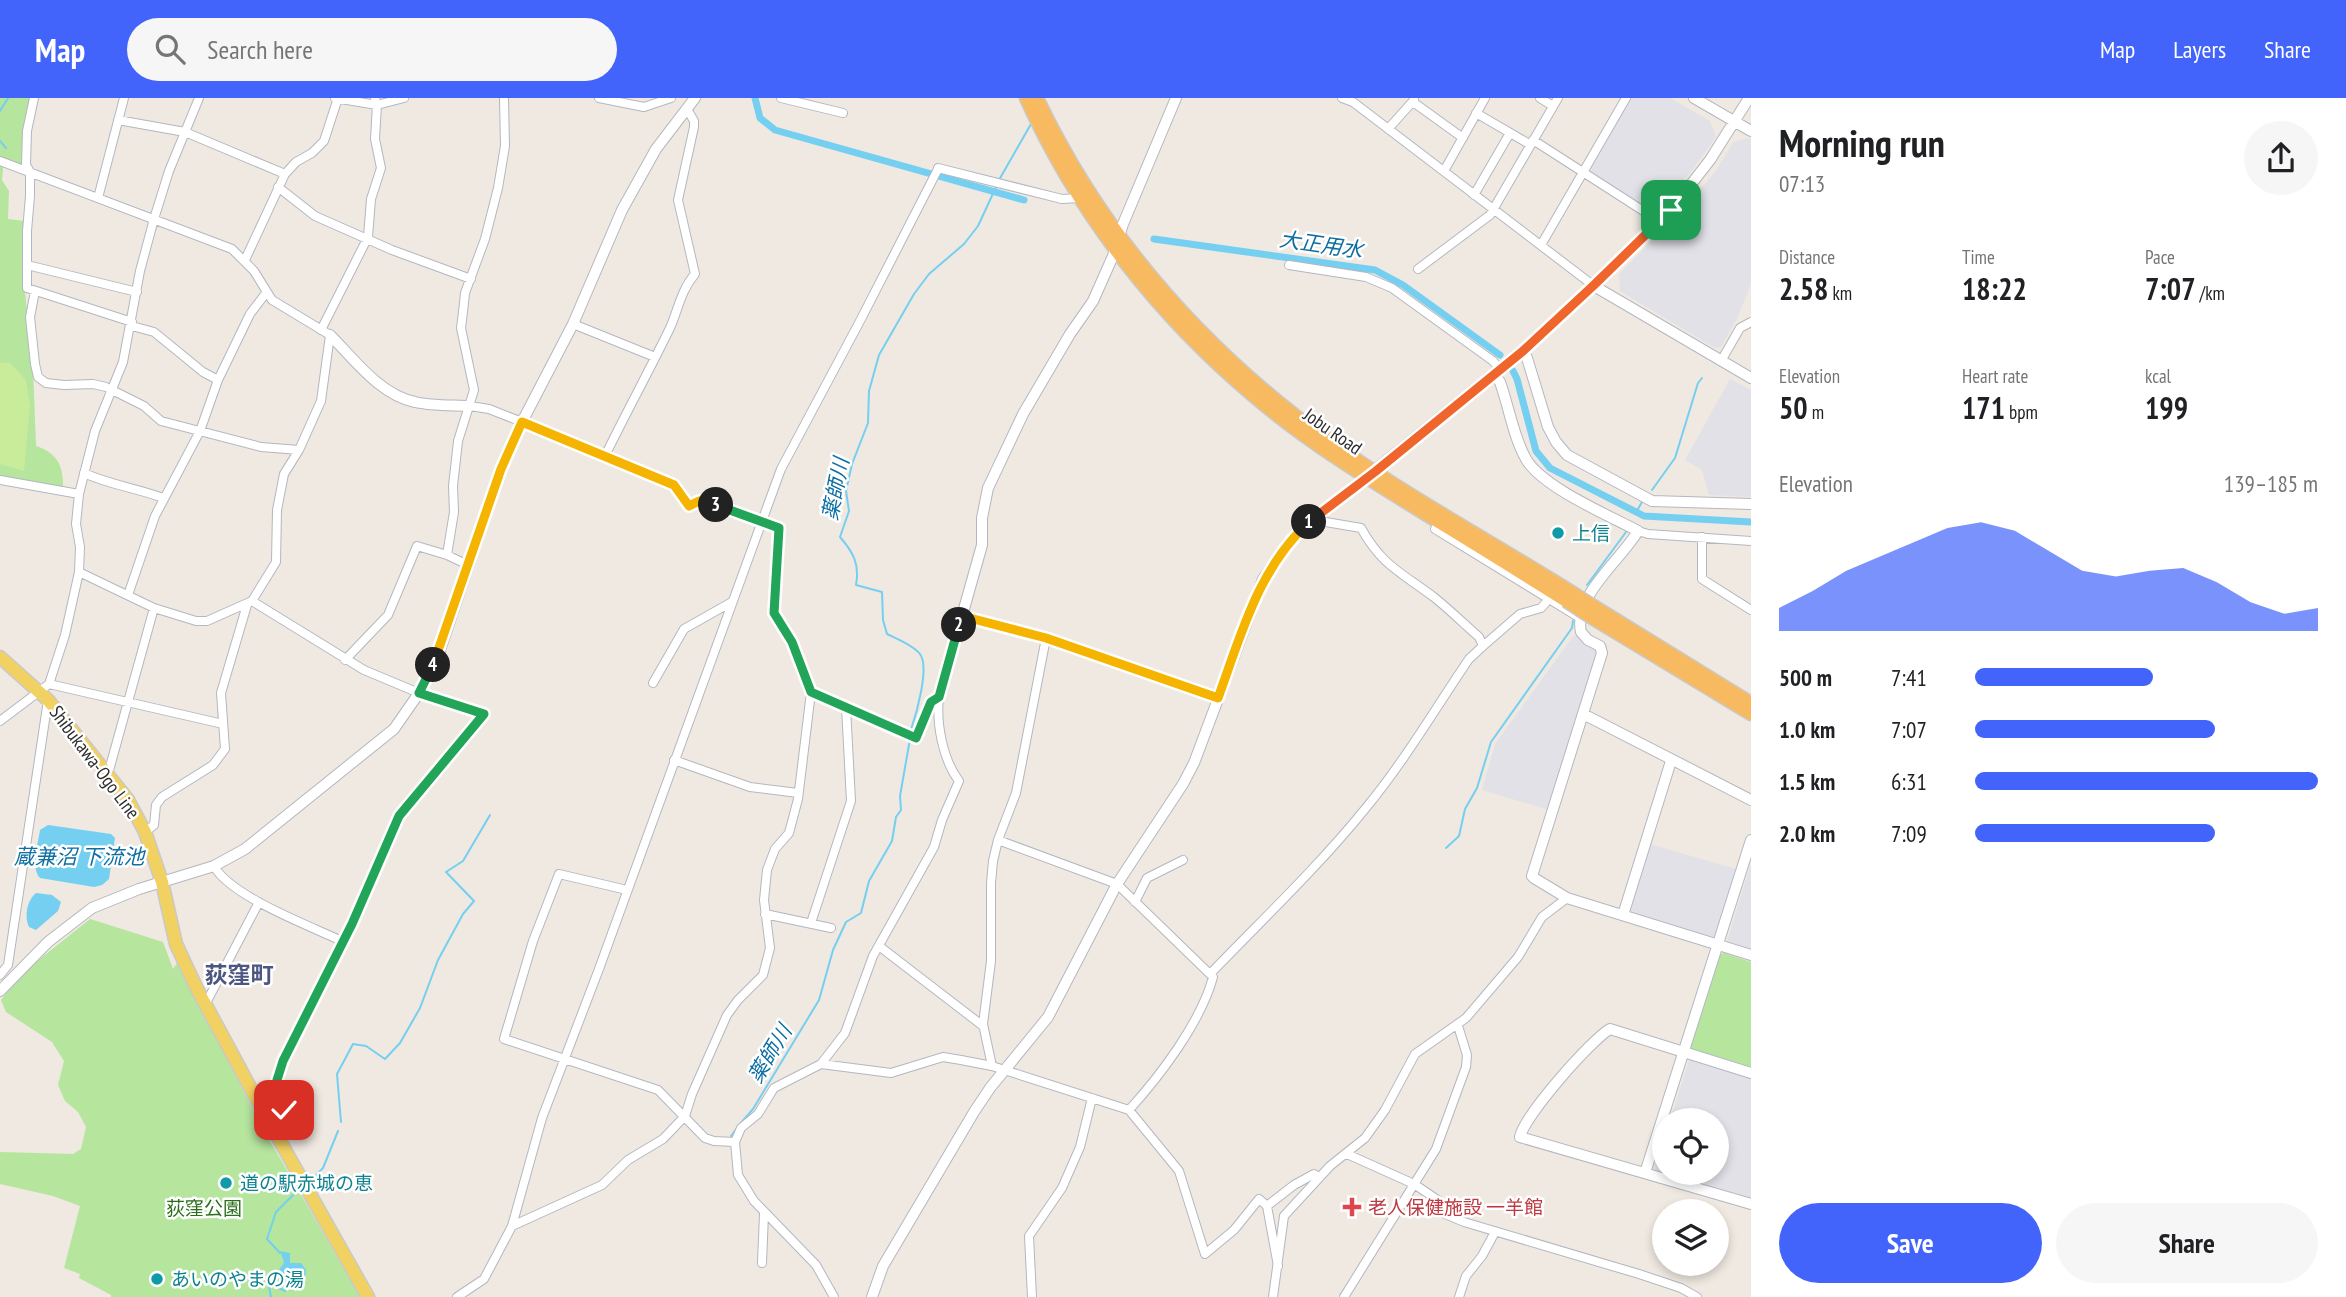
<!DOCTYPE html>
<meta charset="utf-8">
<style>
body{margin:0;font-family:"PT Sans Narrow","Noto Sans JP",sans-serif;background:#f6f6f6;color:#202124;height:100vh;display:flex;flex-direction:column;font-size:26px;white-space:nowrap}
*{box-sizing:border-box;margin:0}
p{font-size:23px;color:#757577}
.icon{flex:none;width:38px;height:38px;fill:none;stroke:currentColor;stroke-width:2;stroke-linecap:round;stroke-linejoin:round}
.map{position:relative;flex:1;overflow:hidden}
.side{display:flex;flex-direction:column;background:#fff;width:595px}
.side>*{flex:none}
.tools{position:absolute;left:1652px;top:1010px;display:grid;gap:14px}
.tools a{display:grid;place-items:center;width:77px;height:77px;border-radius:50%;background:#fff;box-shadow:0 4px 10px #0003;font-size:35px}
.pin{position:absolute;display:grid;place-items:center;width:60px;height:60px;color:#fff;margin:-30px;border-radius:14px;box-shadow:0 4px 10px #0006}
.km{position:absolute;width:35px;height:35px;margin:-18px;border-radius:50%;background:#222;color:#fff;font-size:19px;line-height:35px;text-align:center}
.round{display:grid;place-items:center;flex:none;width:74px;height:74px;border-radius:37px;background:#f6f6f6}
.head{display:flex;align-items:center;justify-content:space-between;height:119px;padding:0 28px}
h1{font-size:38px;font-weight:700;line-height:52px}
.stats{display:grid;grid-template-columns:repeat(3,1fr);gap:10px;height:119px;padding:7px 28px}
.stats div{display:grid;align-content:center}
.stats b{font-size:30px;font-weight:700}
.stats small{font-size:19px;font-weight:400}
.stats p{font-size:19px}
.chart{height:196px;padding:14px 28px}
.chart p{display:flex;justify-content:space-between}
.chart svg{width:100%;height:126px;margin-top:7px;fill:#4264fb;opacity:.7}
.primary-button{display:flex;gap:14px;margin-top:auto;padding:14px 28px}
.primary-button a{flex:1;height:80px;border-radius:42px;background:#4264fb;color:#fff;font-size:28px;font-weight:700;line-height:80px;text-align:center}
.primary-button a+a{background:#f6f6f6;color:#202124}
ul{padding:0 28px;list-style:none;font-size:23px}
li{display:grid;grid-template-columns:112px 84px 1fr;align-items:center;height:52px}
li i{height:18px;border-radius:9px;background:#4264fb}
header{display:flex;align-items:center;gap:42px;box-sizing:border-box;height:98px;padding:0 35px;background:#4264fb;color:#fff}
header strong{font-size:33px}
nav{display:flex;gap:38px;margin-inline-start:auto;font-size:24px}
.search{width:490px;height:63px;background:#f6f6f6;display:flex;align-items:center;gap:18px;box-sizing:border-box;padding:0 24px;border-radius:38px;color:#757577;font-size:26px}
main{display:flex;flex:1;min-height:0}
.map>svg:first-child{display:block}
.industrial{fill:#e3e1e8}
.green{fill:#b6e59e}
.pitch{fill:#c9ec9a}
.water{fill:#75cff0}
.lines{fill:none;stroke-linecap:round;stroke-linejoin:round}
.stream{stroke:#75cff0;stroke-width:2}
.canal{stroke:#75cff0;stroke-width:7}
.minor-casing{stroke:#b4b7c1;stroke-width:10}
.tertiary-casing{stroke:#b4b7c1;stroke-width:12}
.primary-casing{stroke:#c9c9c9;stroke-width:15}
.trunk-casing{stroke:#c9c9c9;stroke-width:15}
.minor{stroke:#fff;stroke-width:8}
.tertiary{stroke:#fff;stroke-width:10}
.primary{stroke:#f2d163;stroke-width:12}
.trunk{stroke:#f8ba60;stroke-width:12}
.trunk-bridge-casing{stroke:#c9c9c9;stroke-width:15;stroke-linecap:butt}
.trunk-bridge{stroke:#f8ba60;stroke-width:12}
.split-1-casing{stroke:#fff;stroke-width:14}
.split-2-casing{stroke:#fff;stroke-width:14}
.split-3-casing{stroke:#fff;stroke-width:14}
.split-4-casing{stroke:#fff;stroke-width:14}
.split-5-casing{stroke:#fff;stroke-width:14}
.split-1{stroke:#f0652b;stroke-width:9}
.split-2{stroke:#f5b400;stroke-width:9}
.split-3{stroke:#22a559;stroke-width:9}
.split-4{stroke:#f5b400;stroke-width:9}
.split-5{stroke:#22a559;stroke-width:9}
.culture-dot{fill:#0f9aa8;stroke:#fff;stroke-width:2.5}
.health-dot{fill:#e0444e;stroke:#fff;stroke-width:2.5}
.labels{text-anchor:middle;stroke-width:5;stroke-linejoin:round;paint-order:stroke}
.street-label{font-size:19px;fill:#2e2e2e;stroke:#fff}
.culture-label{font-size:19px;fill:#0d838f;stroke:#fff;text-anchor:start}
.health-label{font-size:19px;fill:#be3a42;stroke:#fff;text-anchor:start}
.park-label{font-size:19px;fill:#2c6e1b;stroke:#fff}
.water-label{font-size:21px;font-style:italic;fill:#0d6fa3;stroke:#fff}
.quarter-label{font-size:23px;font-weight:bold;fill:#4d5680;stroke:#fff}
</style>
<header>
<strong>Map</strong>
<div class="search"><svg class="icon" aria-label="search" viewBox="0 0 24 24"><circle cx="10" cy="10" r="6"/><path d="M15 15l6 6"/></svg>Search here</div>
<nav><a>Map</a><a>Layers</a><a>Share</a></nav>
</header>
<main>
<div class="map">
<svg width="1751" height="1199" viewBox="0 0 1751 1199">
<rect width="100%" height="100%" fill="#efe9e1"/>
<path class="industrial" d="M1630 0H1670L1710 23 1716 39 1691 74 1656 113H1652L1591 74 1590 69Z
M1749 40 1751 41V186L1737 221 1721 249 1715 250 1620 193 1619 176 1694 100 1717 71 1733 44Z
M1730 281 1751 292V399L1709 397 1702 372 1685 362Z
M1574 537 1597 550 1598 556 1549 712 1482 692 1495 646Z
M1650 746 1736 771 1716 837 1712 840 1632 815 1630 811Z
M1751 765V851L1727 843Z
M1690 959 1751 978V1101L1654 1074 1664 1040V1074H1717V1022H1670Z"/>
<path class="green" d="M0 0H32L24 68 4 60 2 82 9 93 8 121 25 123V194L33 270 36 348C58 355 64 369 63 392L0 379Z
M90 821 163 844 173 871 177 865 257 1019 255 1027 262 1040 269 1041 360 1199H111V1197L79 1180 80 1176 64 1170 80 1108 53 1098 0 1086V1054L73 1056 81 1051 86 1029 78 1014 65 1003 58 987 64 963 52 944 6 914 1 902 21 876Z
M1724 855 1751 864V969L1692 951 1690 947 1719 857Z"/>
<path class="pitch" d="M0 264 10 265 26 282 30 308 24 373 0 366Z"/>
<path class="water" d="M48 727 111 736 115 740 109 781 102 787 94 789 40 780C30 769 38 746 40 732Z
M36 795 52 797 61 804 58 813 36 832 29 829C24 819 27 802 36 795Z
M280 1153 290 1155V1165H301L306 1172 305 1180 291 1194 295 1186 293 1184 282 1183 277 1177C283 1161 287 1171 280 1153Z"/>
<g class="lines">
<path class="stream" d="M0 13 8 0
M0 43 6 50
M999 82 1031 26
M1652 392 1675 360 1698 285 1702 280
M1638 411 1642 404
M1587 487 1626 434
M911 632C916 617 930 569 920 556 913 547 897 541 887 536L883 522 882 494 856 487C860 466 853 454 840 439L849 413 846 393 852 366 868 325 869 293 879 257 914 196 929 176 964 146 978 128 997 87
M1446 750 1459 738 1465 711 1477 690 1491 644 1572 530 1573 523
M341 1024 337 976 353 946 366 948 385 961 400 945 420 910 438 862 463 816 474 803 446 774 463 763 490 717
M740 1026 753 1011 819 902 833 852 846 824 861 815 869 783 892 743 896 719 901 712 900 698 910 641
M731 1038 737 1030
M310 1083 323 1070 338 1033
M280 1155 267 1141 276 1114 294 1096
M271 1199 269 1189 271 1186 285 1193"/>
<path class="canal" d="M755 0 760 20 775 32 1024 102
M1154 141 1375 172 1403 187 1500 257
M1513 273 1517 281 1536 353 1550 370 1644 418 1751 424"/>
<defs>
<path id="minor" d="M34 0 27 33 26 67 30 74V98L27 133V190L132 224
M335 0 377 7 404 0
M599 0 644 9 671 0
M781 0 843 15
M1342 0 1353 4 1594 188
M1540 0 1553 8
M1413 4 1463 40
M1476 15 1531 47
M118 22 185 34 285 76 245 162
M1388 31 1414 2
M1533 42 1659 123
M0 63 232 151 254 173 272 202 330 237 321 303 299 352 284 376 277 412 276 464 252 503 207 523H196L154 510 79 474
M1444 73 1485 0
M285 76 296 64 312 55 324 43 338 0
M278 89 315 118 392 152 471 181
M1474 97 1510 35
M98 100 124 0
M1541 147 1626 0
M27 167 137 194
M1289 167 1366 179 1392 190 1493 263 1500 271
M1418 171 1490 117 1558 0
M35 193 30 219 35 266 38 279 46 285 64 287 93 286 106 289 144 308 161 323 261 349 299 352
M573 226 655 259
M132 228 154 234 203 274 218 282
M321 232 368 139 371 101 381 70 375 41 377 7 375 0
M1721 263 1740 230 1751 224
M470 308 489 311 522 324 674 388 689 408 699 403 710 405 779 430 776 487 773 504 774 515 792 544 811 594 798 701 789 735 775 751 767 772 764 802 770 850 763 877 738 902 727 917 692 996 685 1018 663 1041 628 1062 602 1087 512 1128
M605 358C626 315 649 273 670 230 678 212 681 192 695 176L678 102 694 29V23L687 11
M84 375C110 387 137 390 163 400
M0 382 79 396
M1439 424 1435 431 1580 520
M1638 433 1648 436 1751 443
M1702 439V481L1751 512
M447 457 454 414 453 388 458 343 474 292 461 230 463 214 465 195 485 141 498 90 505 48 504 0
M128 497 155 418 200 333 218 282 250 216 266 195
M252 503 364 572 419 595 484 616 399 718 352 826 283 963C281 968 278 975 278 980 275 1001 299 1012 270 1026
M1483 548 1520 516 1541 510 1549 501
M345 562 388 517 417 448 447 457 468 467
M653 585 684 531 730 505
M49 586 223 626
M811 594 916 640 931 604 939 599
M0 623 49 586 65 537 79 474 80 449 76 426 79 396 95 333 123 264 140 173 154 121 169 73 199 0
M674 662 750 689 798 695
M108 676 154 510
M145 734 154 727 156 707 162 699 213 667 225 651 221 595 247 507
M998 742 1117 786 1213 879C1201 924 1160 978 1129 1012
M214 768C230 798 310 828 342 843
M627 792 559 776 533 843 504 941 658 992 705 1040 714 1043 735 1044
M1135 804 1147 780 1183 762
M765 816 831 830
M811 825 851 703 846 609
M879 848 983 928
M1211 875C1263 821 1318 769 1365 711 1404 664 1435 611 1469 561L1483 548 1479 539C1464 526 1450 512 1435 500 1401 474 1383 469 1361 430L1320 423 1315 419
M0 877 8 867 48 602
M205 907 259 804
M821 966 891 975 943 959 961 962 992 968 1129 1012 1179 1073 1205 1156 1234 1132 1259 1101 1267 1108 1278 1168
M992 968 983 926 991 863V785L993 763 998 742 1016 695 1046 540
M1347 1056 1414 1086 1442 1105 1445 1116 1464 1124 1639 1176 1681 1190 1697 1199
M1267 1108 1294 1087 1314 1076 1318 1079
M762 1165 764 1116
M457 1199 484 1181 512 1128 542 1020 599 871 781 371 860 223 937 73 938 70 1062 101 1080 100
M834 1199 816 1167 754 1103 738 1077 735 1044 741 1030 758 1016 774 990 821 966 845 935 873 858 934 749 942 722 959 683C943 662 936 626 939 599L962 518 1046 540 1218 600
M1032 1199 1029 1138 1062 1090 1080 1049 1092 1000
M1273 1199 1284 1118 1330 1068 1365 1040 1385 1012 1415 956 1466 920 1518 859 1542 819 1567 800
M1344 1199 1436 1051 1466 969 1467 957 1458 928
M1459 1199 1466 1178 1482 1158 1495 1134"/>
<path id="tertiary" d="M1694 0 1751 33
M1594 188 1751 280
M330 237C354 261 380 297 415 304 432 308 452 307 470 308
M1523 252 1527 260 1548 329 1556 344 1567 357 1652 403 1751 406
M1494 276 1500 284C1509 309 1513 338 1526 361 1542 389 1608 417 1638 433 1621 462 1573 498 1581 534L1588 542 1600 548 1602 555 1532 778 1534 780 1567 800 1751 857
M962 518 982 447V420L988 390 1023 316 1070 236 1093 203 1113 158 1123 126 1176 0
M1582 618 1589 619 1751 702
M1623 817 1671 663
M0 893 48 844 92 810 139 791 214 768 245 751 394 631 419 595 439 555 501 371 522 324 573 226 622 112 656 51 695 0
M1751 975 1610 931C1591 942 1524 1018 1520 1039L1751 1106
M1645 1075 1751 742
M872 1199 883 1168 974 1014 990 990 1048 919 1117 786 1183 686 1194 665 1263 481 1295 437 1523 252 1594 188 1671 112 1710 62 1749 0"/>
<path id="primary" d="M0 559 48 602 128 702 145 734 162 784 176 846 196 889 258 1004 368 1199"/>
<path id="trunk" d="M1026 0C1078 116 1159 219 1256 300 1309 345 1368 381 1427 417 1473 445 1520 474 1566 503
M1037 0C1097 126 1187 233 1297 319 1381 384 1480 437 1570 493
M1595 509 1751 605
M1589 518 1751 616"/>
</defs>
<use href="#minor" class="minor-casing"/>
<use href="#tertiary" class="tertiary-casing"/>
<use href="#primary" class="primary-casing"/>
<use href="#trunk" class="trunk-casing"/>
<use href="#minor" class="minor"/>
<use href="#tertiary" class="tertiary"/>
<use href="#primary" class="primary"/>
<use href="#trunk" class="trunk"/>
<defs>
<path id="trunk-bridge" d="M1570 493 1595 509
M1566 503 1589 518"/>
</defs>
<use href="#trunk-bridge" class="trunk-bridge-casing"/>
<use href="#trunk-bridge" class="trunk-bridge"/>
</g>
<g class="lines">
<defs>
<path id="split-1" d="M1309 424 1376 373 1523 253 1594 187 1671 112"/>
<path id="split-2" d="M959 527 962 518 1046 540 1218 600C1241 537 1258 471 1309 424"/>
<path id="split-3" d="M716 407 779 430 774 515 792 544 811 594 916 640 931 604 939 599 959 527"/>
<path id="split-4" d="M433 567 501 371 522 324 674 387 689 408 699 403 716 407"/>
<path id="split-5" d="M284 1012 277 982 283 963 352 826 399 718 484 616 419 595 433 567"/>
</defs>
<use href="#split-1" class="split-1-casing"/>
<use href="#split-2" class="split-2-casing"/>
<use href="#split-3" class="split-3-casing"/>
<use href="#split-4" class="split-4-casing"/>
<use href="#split-5" class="split-5-casing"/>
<use href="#split-1" class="split-1"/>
<use href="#split-2" class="split-2"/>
<use href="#split-3" class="split-3"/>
<use href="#split-4" class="split-4"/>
<use href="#split-5" class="split-5"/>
</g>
<g class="culture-dot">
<circle cx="1558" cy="435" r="7"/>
<circle cx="226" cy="1085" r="7"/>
<circle cx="157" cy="1181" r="7"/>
</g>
<path class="health-dot" d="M1348.5 1098.5h7v7h7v7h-7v7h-7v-7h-7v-7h7z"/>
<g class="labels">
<g class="street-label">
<text transform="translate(1333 333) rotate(35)" y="7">Jobu Road</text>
<text transform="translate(95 664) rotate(53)" y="7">Shibukawa-Ogo Line</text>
</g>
<g class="culture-label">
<text x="1572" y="442">上信</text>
<text x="240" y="1092">道の駅赤城の恵</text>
<text x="171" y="1188">あいのやまの湯</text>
</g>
<g class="health-label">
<text x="1368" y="1116">老人保健施設 一羊館</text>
</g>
<g class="park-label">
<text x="204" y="1117">荻窪公園</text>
</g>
<g class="water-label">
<text transform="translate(1321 147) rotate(8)" y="7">大正用水</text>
<text transform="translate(836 391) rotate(-79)" y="7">薬師川</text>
<text x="79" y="766">蔵兼沼 下流池</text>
<text transform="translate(770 956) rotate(-59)" y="7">薬師川</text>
</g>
<g class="quarter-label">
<text x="239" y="885">荻窪町</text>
</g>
</g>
</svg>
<div class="tools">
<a><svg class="icon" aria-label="locate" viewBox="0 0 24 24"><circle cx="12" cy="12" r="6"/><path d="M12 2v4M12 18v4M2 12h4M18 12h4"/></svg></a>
<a><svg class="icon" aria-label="layers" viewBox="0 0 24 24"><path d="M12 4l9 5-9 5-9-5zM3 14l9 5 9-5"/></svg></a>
</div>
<div class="pin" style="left:1671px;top:112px;background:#1e9e55"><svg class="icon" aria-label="arrive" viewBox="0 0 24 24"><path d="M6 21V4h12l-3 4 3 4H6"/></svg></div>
<div class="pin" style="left:284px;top:1012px;background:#d93025"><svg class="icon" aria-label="check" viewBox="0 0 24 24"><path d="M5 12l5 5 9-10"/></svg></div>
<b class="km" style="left:1309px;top:424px">1</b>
<b class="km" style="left:959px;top:527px">2</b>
<b class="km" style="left:716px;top:407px">3</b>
<b class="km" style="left:433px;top:567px">4</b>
</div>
<section class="side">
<div class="head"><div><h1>Morning run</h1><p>07:13</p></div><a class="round"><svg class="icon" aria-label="share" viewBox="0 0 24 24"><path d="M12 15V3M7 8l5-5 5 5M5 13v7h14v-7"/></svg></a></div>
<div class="stats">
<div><p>Distance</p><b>2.58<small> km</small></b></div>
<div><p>Time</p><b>18:22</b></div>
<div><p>Pace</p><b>7:07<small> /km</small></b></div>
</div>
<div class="stats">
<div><p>Elevation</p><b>50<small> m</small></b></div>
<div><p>Heart rate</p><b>171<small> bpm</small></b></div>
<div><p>kcal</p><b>199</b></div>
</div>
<div class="chart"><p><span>Elevation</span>139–185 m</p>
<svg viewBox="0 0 160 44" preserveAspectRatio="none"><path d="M0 44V36L10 30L20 23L30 18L40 13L50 8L60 6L70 9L80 16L90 23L100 25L110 23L120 22L130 27L140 34L150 38L160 36V44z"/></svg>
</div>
<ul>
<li><b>500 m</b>7:41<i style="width:52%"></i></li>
<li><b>1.0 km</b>7:07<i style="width:70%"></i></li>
<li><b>1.5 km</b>6:31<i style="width:100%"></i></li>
<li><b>2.0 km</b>7:09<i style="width:70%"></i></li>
</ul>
<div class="primary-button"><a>Save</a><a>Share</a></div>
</section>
</main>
